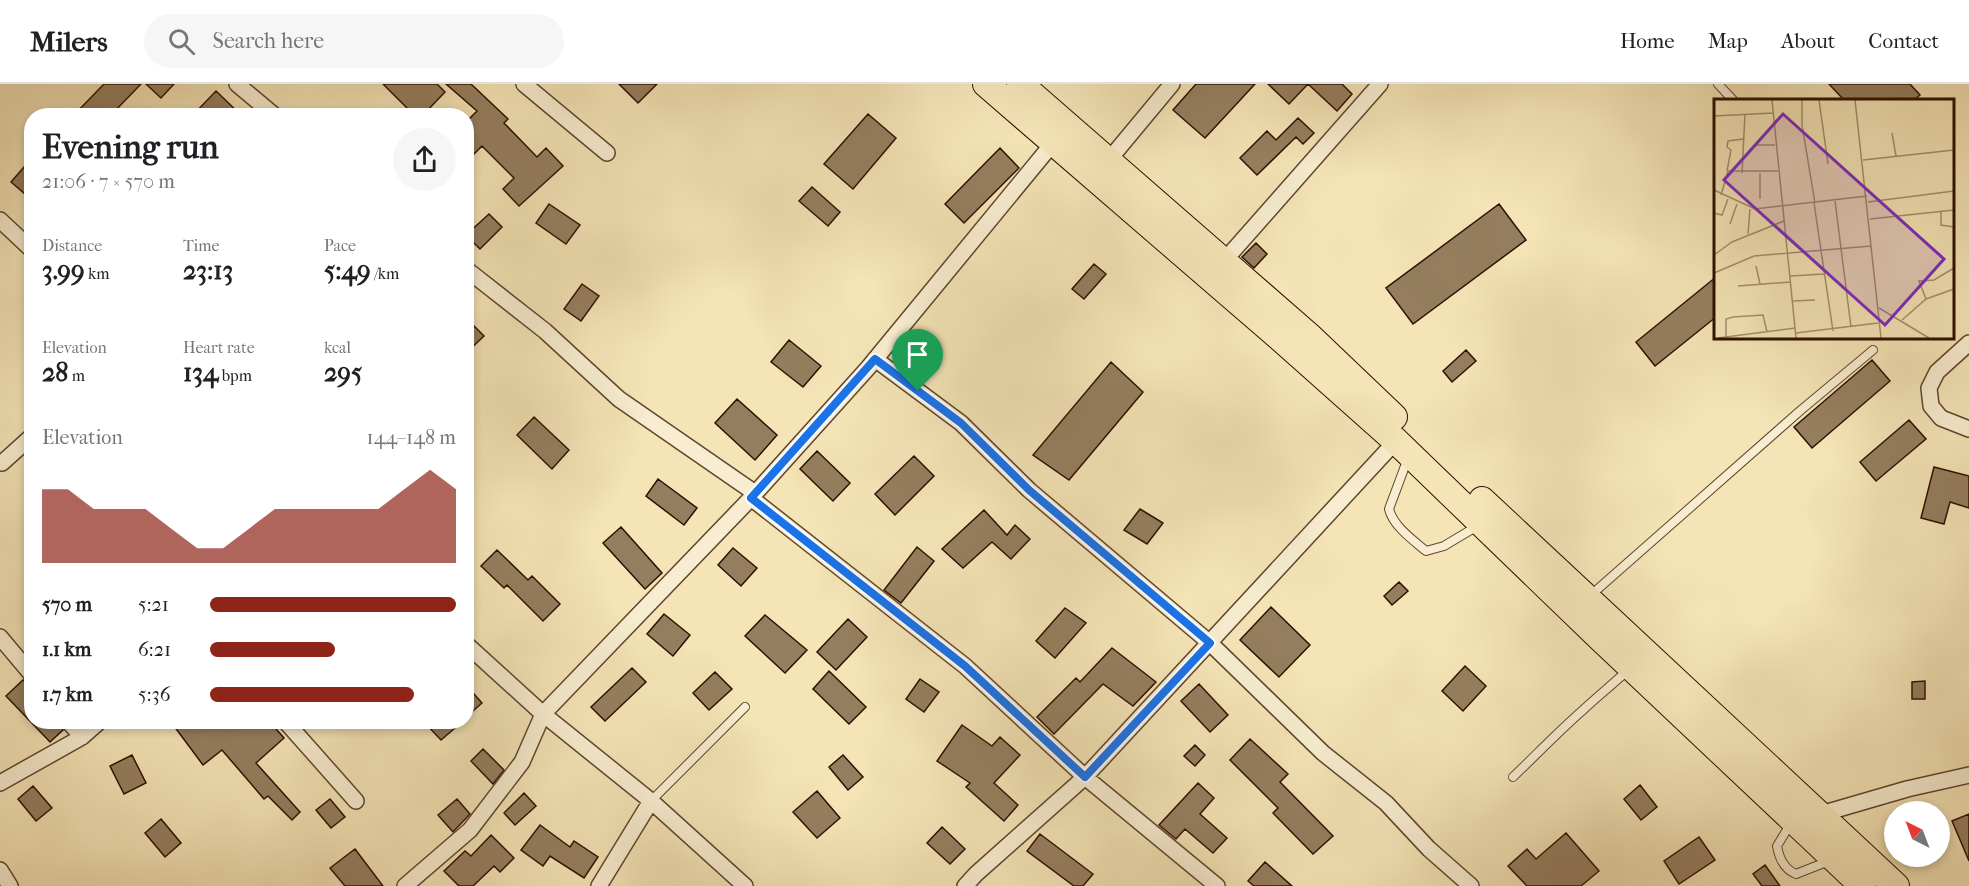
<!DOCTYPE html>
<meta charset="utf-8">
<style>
body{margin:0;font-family:"IM FELL French Canon",serif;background:#f6f6f6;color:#202124;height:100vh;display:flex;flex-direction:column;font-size:22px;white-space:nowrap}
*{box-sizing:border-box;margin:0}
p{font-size:20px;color:#757577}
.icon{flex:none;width:33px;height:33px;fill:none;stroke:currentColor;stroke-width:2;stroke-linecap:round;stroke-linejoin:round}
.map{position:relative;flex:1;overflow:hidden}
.details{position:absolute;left:24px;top:24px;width:450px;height:621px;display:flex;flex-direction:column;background:#fff;border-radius:24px;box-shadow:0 3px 9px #0003}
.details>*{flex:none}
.needle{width:39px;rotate:318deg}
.buttons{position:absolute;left:1884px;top:717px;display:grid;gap:12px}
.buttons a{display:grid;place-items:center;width:66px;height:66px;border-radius:50%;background:#fff;box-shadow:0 3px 9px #0003;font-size:30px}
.pin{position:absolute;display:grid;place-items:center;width:51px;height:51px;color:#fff;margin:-62px -26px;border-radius:50% 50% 50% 0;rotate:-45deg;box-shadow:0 0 6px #0007}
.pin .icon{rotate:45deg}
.round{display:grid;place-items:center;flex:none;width:63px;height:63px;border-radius:32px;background:#f6f6f6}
.head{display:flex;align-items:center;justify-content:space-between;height:102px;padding:0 18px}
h1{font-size:33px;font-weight:800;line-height:45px}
.figures{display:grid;grid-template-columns:repeat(3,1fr);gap:9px;height:102px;padding:6px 18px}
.figures div{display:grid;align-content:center}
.figures b{font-size:26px;font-weight:800}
.figures small{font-size:16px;font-weight:400}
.figures p{font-size:16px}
.chart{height:168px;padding:12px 18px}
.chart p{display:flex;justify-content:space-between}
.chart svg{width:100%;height:108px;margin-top:6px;fill:#8f2418;opacity:.7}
ul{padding:0 18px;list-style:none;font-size:20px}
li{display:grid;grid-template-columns:96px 72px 1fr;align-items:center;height:45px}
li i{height:15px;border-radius:8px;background:#8f2418}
header{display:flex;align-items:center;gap:36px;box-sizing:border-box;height:84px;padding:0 30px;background:#fff;border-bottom:2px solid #e0e0e0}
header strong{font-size:28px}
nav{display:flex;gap:33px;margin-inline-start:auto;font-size:21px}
.search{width:420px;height:54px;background:#f6f6f6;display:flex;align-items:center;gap:15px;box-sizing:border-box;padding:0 21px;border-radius:33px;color:#757577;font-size:22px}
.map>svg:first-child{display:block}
.building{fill:#957e5f;stroke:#2e1000;stroke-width:1.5}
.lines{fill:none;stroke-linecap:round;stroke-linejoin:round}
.service-casing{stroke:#60452e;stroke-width:10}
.minor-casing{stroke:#60452e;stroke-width:18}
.trunk-casing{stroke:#2e1000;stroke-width:28}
.service{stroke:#f8edd0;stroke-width:8}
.minor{stroke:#f8edd0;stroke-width:15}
.trunk{stroke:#f4e4b6;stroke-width:26}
.route-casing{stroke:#fff;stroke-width:12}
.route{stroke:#1a73e8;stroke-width:8}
.inset-road{fill:none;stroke:#a58f6d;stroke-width:1.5}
.view{fill:#7b2cbf;fill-opacity:0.15;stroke:#7b2cbf;stroke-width:3}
.inset-edge{fill:none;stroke:#2e1000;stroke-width:3}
</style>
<header>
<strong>Milers</strong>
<div class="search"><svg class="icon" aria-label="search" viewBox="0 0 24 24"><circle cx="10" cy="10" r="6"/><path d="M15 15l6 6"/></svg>Search here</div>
<nav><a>Home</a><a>Map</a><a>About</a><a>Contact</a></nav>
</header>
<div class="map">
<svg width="1969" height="802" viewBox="0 0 1969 802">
<rect width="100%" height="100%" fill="#f4e4b6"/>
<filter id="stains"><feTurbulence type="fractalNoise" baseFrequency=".00333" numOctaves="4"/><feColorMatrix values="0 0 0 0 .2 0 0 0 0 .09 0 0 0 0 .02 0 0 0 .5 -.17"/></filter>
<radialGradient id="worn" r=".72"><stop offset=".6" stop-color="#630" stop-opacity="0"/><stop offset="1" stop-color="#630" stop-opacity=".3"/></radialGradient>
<path class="building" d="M104 0H141L110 32H73Z
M146 0H174L161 14Z
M383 0H437L445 8 422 32H415Z
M446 0H471L508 35 504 39 537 73 546 64 563 82 519 122 503 105 514 94 482 62 466 78V38L477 27Z
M619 0H657L638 19Z
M1196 0H1255L1205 54 1173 26Z
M1268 0H1308L1289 20Z
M1308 0H1342L1352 10 1337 27Z
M1829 0H1910L1920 11 1914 16H1844Z
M216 7 242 32H192Z
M868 30 896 54 853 105 824 80Z
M1298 34 1314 49 1303 60 1296 53 1257 91 1240 74 1267 47 1276 56Z
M1000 64 1019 84 964 139 945 120Z
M32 74V116L11 98Z
M812 103 840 128 828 142 799 117Z
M549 120 580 141 566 160 536 139Z
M1499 120 1526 156 1413 240 1386 204Z
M489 130 502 143 480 165 466 151Z
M1256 159 1267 170 1254 184 1242 173Z
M1094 180 1106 190 1084 215 1072 205Z
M1716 193V233L1655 282 1636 258Z
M582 200 599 212 581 237 564 225Z
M466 234 484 252 466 269Z
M789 256 821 282 803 303 771 278Z
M1466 266 1476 277 1452 298 1443 287Z
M1872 276 1890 297 1812 364 1794 343Z
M1111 278 1143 308 1069 396 1033 371Z
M737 315 777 351 755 376 715 339Z
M534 333 569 366 552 385 517 351Z
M1909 336 1926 355 1876 397 1860 378Z
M817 367 850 399 833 417 800 385Z
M914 372 934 392 895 431 875 410Z
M1934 383 1969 392V424L1950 418 1944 440 1921 434Z
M658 395 697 424 684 441 646 412Z
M1140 425 1163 439 1147 460 1124 446Z
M984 426 1007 451 1015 441 1030 455 1011 475 992 458 963 484 942 465Z
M621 443 662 489 645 505 603 459Z
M917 463 934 477 901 519 884 506Z
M733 464 757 484 741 502 718 481Z
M497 466 528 496 532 492 560 520 543 537 507 501 504 504 481 482Z
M1399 498 1408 507 1392 521 1384 512Z
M1271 523 1310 561 1279 593 1240 556Z
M1065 524 1086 539 1055 574 1036 557Z
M664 530 690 551 673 572 647 550Z
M765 531 807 566 785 589 745 552Z
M848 535 867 553 836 586 817 568Z
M1112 564 1156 598 1133 622 1103 600 1054 650 1037 633 1076 594 1080 598Z
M1465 582 1486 602 1463 627 1442 607Z
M632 584 646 598 605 637 591 623Z
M829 587 866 623 849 640 813 605Z
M715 588 732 605 709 626 693 609Z
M920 595 939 608 924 628 906 615Z
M23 596 32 601V638H60L63 646 50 658 6 612Z
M1925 597V615H1912V598Z
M1199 600 1228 631 1210 648 1181 617Z
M466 601 482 619 466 633Z
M171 638H201L207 644 215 638H270L284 654 256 679 300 728 292 736 268 712 264 715 222 666 203 681Z
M424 638H462L441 656Z
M962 641 992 662 1000 653 1020 671 994 699 1018 721 1004 737 966 703 970 699 937 677Z
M1250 655 1288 690 1280 698 1333 752 1313 770 1273 729 1278 724 1230 676Z
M1195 661 1205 671 1195 682 1184 672Z
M483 665 504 686 493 700 471 677Z
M132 671 146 699 124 710 110 682Z
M843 671 863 693 848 706 829 683Z
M1198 699 1214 714 1200 730 1227 754 1213 769 1185 745 1176 755 1159 741Z
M1640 701 1657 723 1641 736 1624 715Z
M33 702 52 724 36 737 18 715Z
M817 707 840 734 817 754 793 728Z
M524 709 536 722 515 741 504 729Z
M330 715 345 733 331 744 316 726Z
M457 715 470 730 453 748 438 731Z
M1969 730V777L1952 737Z
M161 735 181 759 165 773 145 749Z
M540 741 570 763 574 757 598 773 584 794 550 772 543 782 521 766Z
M942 743 965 765 950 780 927 759Z
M1566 749 1599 787 1581 802H1527L1508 782 1527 765 1536 775Z
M1040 750 1093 790 1083 802H1074L1027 767Z
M491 751 514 774 500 788 494 782 473 802H459L444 787 465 767 471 772Z
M1699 753 1715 776 1679 800 1664 777Z
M355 765 383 802H345L330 784Z
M1265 778 1292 802H1254L1248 797Z
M1765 781 1780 802H1762L1753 790Z"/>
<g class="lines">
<defs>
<path id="service" d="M1718 0 1733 16
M1408 374 1389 425C1393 442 1413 456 1426 467L1444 462 1479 441
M1591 511 1801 326 1873 266
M1513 693C1536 671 1559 647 1583 626 1598 612 1613 600 1628 586
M651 717 745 623
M1791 739 1777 762C1779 774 1784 785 1796 790L1829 777"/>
<path id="minor" d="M237 0 275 32
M524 0 607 69
M1108 77 1172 0
M0 136 32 166
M1224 177 1380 0
M466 185 545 247 619 315 755 409
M1969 259 1937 288 1929 304 1931 322 1941 334 1969 345
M875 275 961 339 1029 406 1210 559 1323 669 1386 719 1429 765 1471 802
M2 379 32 352
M751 414 965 582 1085 693 1217 802
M0 553 32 591
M466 560 543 630 651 717 745 802
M69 638 82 653
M286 638 356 717
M0 699 82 653 99 638
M1821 730 1907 705 1969 691
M0 786 10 802
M405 802 470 746 522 678 543 630 751 414 868 284 1058 53
M599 802 651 717
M965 802 976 790 1085 693 1396 357"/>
<path id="trunk" d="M986 0 1280 254 1396 357 1600 554 1863 802
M1020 0 1308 251 1394 333
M1482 416 1896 802"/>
</defs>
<use href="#service" class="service-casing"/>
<use href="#minor" class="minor-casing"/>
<use href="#trunk" class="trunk-casing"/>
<use href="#service" class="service"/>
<use href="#minor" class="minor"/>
<use href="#trunk" class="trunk"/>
</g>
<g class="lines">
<defs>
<path id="route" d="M875 275 961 339 1029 406 1210 559 1085 693 965 582 751 414Z"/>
</defs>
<use href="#route" class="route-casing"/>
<use href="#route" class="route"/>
</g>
<g transform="translate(1714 15)">
<rect width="240" height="240" fill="#f4e4b6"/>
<path class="inset-road" d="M58 1 82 239M88 1V26L101 104M105 1 114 65M141 1 167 239M0 17 59 14M178 34 182 57M42 46H61M149 61 240 51M13 72 17 51 13 48 14 42 29 40M28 74 31 15M0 91 41 110 153 97M7 96 14 72H64M46 100V74M121 102 137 228M154 103 240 92M100 104 119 232M227 112V126L240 128M0 114 8 116 14 100M156 120 240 111M16 125 23 105M34 135 36 110M0 156 18 143 70 122M42 167 46 185M0 174 40 157 157 147M76 177 110 175M24 187 76 183M212 200 205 182 220 181 240 169M79 202 101 201M165 209 215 239M188 221 212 200 240 190M82 234 164 224M12 238V220L19 218 49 216 53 233M4 239 81 229"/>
<path class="view" d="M69 15 230 160 171 226 10 81Z"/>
<rect width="240" height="240" class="inset-edge"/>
</g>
<rect width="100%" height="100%" filter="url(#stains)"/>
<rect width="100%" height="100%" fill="url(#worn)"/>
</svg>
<div class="buttons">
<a><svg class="needle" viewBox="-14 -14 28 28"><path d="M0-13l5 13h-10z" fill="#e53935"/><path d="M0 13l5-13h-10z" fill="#757577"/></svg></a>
</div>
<div class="pin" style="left:918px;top:307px;background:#1e9e55"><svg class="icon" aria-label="arrive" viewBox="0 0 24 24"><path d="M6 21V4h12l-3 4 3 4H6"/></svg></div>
<section class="details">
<div class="head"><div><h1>Evening run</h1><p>21:06 · 7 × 570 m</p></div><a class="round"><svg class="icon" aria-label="share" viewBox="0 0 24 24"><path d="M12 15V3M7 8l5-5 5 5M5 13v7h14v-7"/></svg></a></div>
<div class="figures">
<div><p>Distance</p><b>3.99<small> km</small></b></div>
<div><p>Time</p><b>23:13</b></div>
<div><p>Pace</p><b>5:49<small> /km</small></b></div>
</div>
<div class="figures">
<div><p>Elevation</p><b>28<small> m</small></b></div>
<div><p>Heart rate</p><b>134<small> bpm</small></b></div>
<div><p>kcal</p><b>295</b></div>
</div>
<div class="chart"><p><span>Elevation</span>144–148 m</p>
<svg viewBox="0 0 160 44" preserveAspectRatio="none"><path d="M0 44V14L10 14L20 22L30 22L40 22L50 30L60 38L70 38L80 30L90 22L100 22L110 22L120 22L130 22L140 14L150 6L160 14V44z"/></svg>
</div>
<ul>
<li><b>570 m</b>5:21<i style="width:100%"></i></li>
<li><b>1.1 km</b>6:21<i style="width:51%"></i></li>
<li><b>1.7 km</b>5:36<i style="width:83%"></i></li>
</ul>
</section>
</div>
